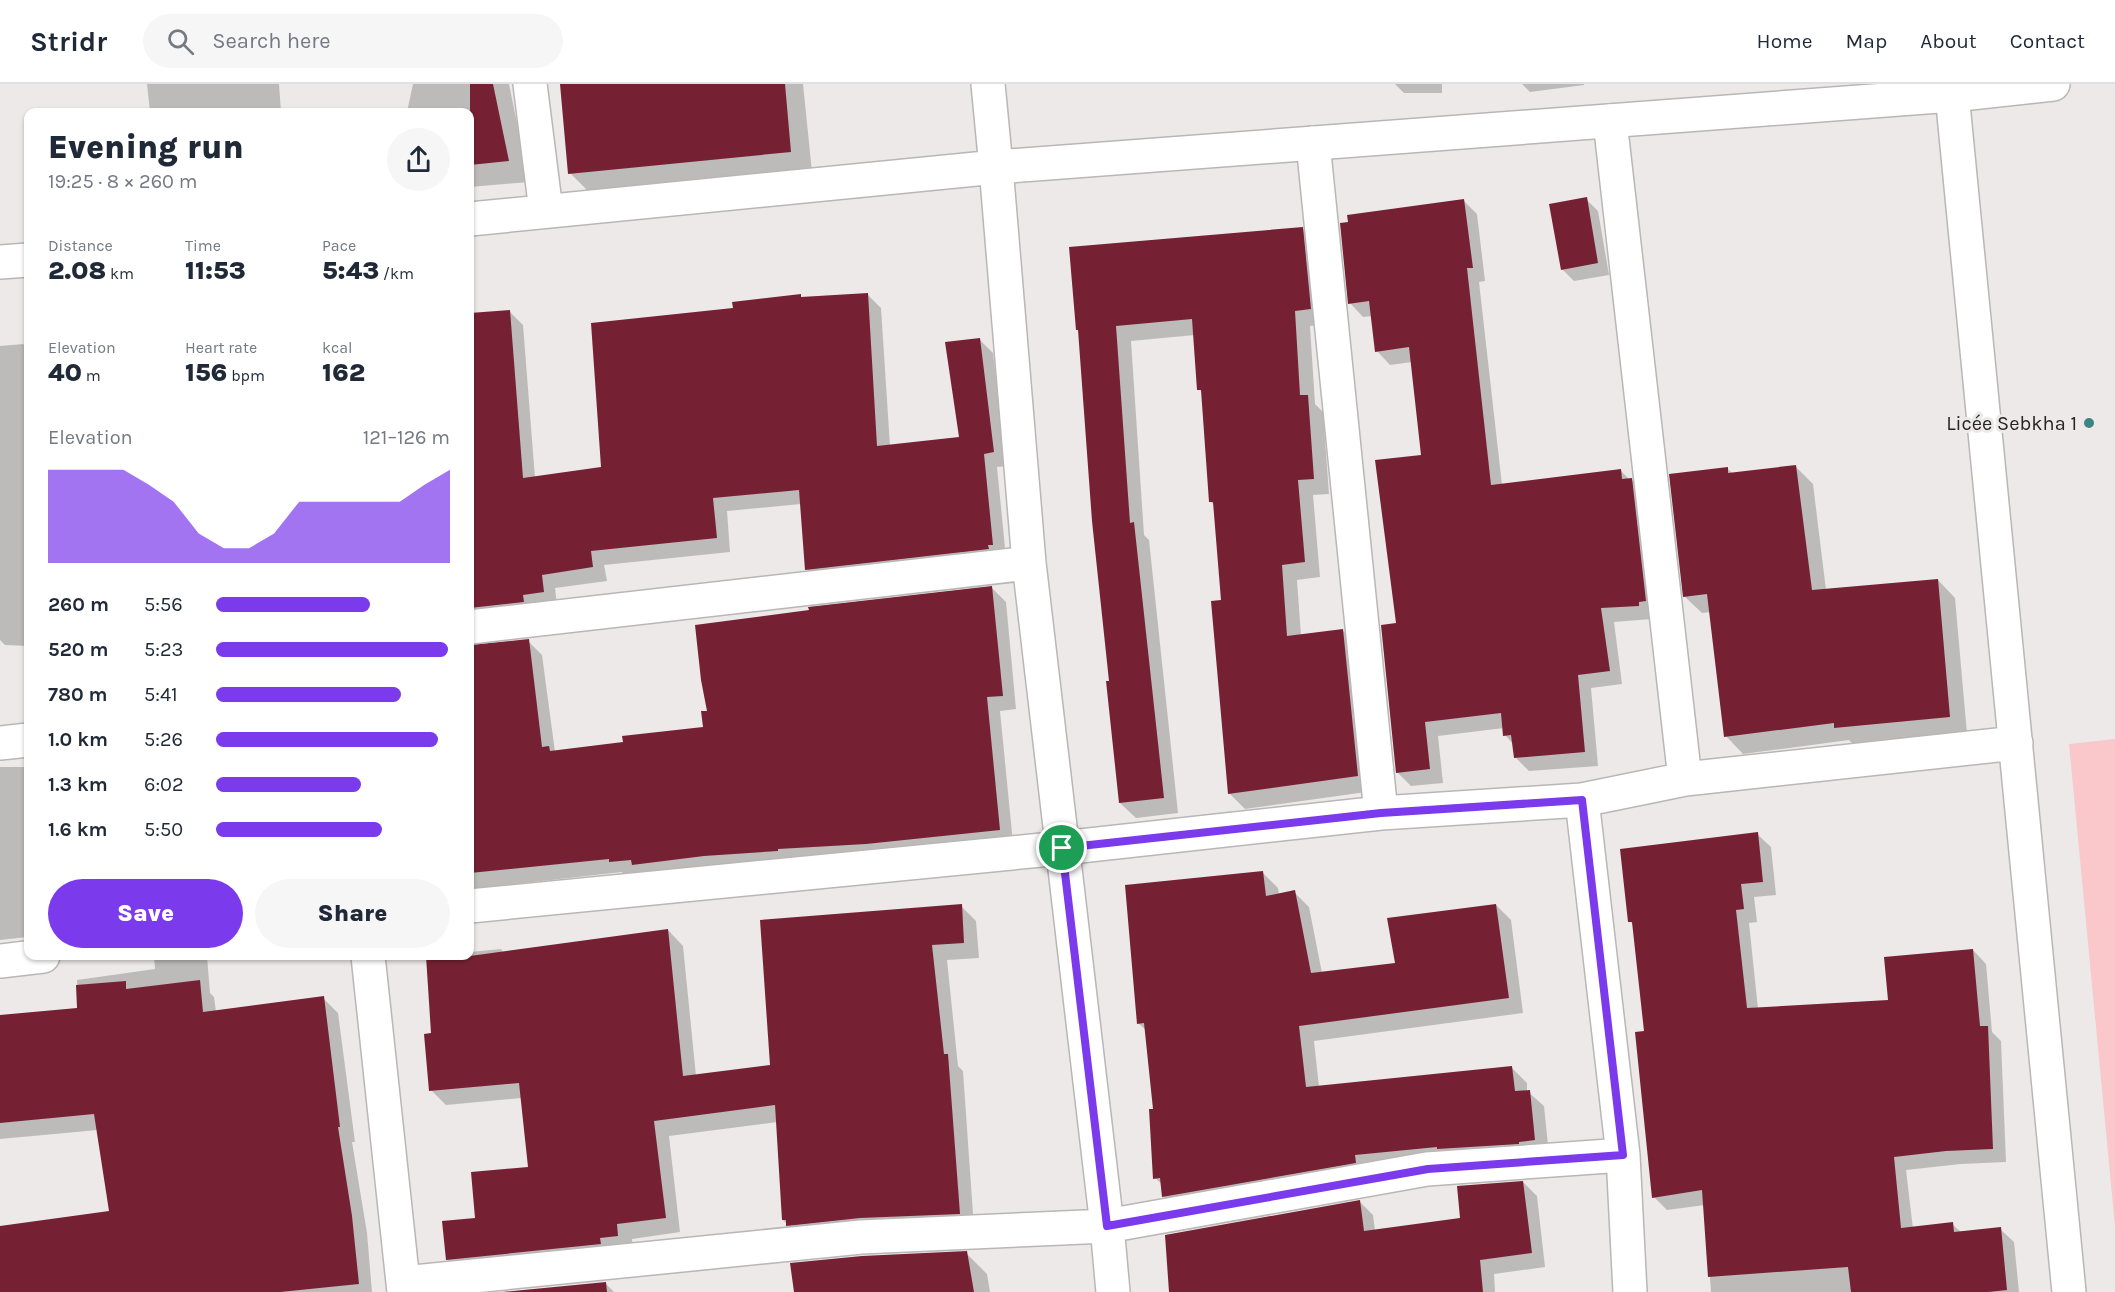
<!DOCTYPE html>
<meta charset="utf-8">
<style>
body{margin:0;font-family:Karla,sans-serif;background:#f6f6f7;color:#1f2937;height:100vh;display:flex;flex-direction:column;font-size:22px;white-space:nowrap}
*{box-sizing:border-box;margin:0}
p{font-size:20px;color:#747a83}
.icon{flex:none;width:33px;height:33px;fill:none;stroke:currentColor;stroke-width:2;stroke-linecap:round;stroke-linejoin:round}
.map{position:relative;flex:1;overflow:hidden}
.details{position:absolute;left:24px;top:24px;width:450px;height:852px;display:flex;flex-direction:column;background:#fff;border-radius:12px;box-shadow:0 2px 4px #0004}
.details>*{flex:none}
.pin{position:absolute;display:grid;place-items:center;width:51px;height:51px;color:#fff;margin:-26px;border:3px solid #fff;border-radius:50%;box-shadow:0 2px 6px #0007}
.round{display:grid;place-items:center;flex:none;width:63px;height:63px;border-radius:32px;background:#f6f6f7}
.headline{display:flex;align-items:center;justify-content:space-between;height:102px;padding:0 24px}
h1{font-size:33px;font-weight:800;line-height:45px}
.figures{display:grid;grid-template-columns:repeat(3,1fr);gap:9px;height:102px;padding:6px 24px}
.figures div{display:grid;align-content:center}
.figures b{font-size:26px;font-weight:800}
.figures small{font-size:16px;font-weight:400}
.figures p{font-size:16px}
.chart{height:168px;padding:12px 24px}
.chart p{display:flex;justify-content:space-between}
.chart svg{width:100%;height:108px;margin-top:6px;fill:#7c3aed;opacity:.7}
.button{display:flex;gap:12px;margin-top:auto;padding:12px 24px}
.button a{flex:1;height:69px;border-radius:36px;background:#7c3aed;color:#fff;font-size:24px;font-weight:800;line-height:69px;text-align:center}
.button a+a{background:#f6f6f7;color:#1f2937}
ul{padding:0 24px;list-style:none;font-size:20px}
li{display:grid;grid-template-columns:96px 72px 1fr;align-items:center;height:45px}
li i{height:15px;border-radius:8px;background:#7c3aed}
header{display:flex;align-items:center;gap:36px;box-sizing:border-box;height:84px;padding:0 30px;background:#fff;border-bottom:2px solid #e0e1e3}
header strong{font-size:28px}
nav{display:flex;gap:33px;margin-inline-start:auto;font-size:21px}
.search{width:420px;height:54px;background:#f6f6f7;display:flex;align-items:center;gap:15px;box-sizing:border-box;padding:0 21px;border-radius:33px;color:#747a83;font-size:22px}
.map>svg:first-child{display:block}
.green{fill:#fac7cb}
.shadow{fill:#0003}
.building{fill:#762133}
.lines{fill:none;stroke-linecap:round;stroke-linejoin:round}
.minor-casing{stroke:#bab6b6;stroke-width:36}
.tertiary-casing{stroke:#bab6b6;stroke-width:36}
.minor{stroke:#fff;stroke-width:33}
.tertiary{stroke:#fff;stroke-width:33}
.route-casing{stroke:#fff;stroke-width:12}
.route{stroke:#7c3aed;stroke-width:8}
.poi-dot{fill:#3d8583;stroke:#ede9e9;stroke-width:2}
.labels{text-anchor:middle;stroke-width:6;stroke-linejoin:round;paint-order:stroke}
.poi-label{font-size:20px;fill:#262424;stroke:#ede9e9;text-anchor:end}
</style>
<header>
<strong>Stridr</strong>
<div class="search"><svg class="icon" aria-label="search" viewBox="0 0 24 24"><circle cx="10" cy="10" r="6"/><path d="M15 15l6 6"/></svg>Search here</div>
<nav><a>Home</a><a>Map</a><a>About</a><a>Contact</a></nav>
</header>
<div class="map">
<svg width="2115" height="1208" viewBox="0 0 2115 1208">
<rect width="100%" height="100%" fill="#ede9e9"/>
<path class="green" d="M2115 655V1142L2069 660Z"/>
<path class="shadow" d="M147 0H279L281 28H150Z
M413 0H509L529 98 470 103V28H407Z
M561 0H803L812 88 591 110 570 89Z
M1395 0H1442V9H1404Z
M1522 0H1584V1L1530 8Z
M1586 115 1598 127 1609 191 1574 197 1562 185Z
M1463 116 1477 130 1485 197 1479 198 1502 401 1621 387 1629 395H1631L1645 409 1652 535 1614 538 1622 600 1591 604 1598 682 1529 687 1515 673 1514 661 1505 651 1504 644 1438 652 1443 699 1411 702 1397 688V540L1423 372 1412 278 1390 281 1377 267 1372 232 1363 233 1350 219Z
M1302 144 1318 160 1326 240 1310 242 1315 320 1323 328 1329 410 1313 411 1320 493 1297 496 1301 552 1343 547 1359 562 1373 707 1245 725 1229 709 1222 518 1215 422 1211 418 1203 309 1199 305 1195 251 1131 257 1144 451 1149 456 1178 729 1136 734 1120 719 1080 248 1077 245Z
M867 210 881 224 890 362 960 354 979 255 993 269 1007 382 997 383 1006 474 821 499 807 485 801 420 727 427 730 468 604 481 607 497 555 504 557 522 470 546V231L509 227 523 241 535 394 603 385 735 225 800 212 803 215Z
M23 260 28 265V562L5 561 0 556V262Z
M1795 382 1813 400 1826 506 1938 496 1955 514 1967 650 1853 660 1849 656 1743 670 1726 652 1711 528 1702 529 1684 512 1728 385 1733 390Z
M992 504 1006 518 1016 625 1000 627 1013 759 624 791 622 788 470 805V563L528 557 542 571 555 668 624 659 705 644 709 628Z
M0 683H28V853L0 856Z
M1757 750 1771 763 1776 811 1754 813 1757 838 1749 839 1758 925 1890 918 1973 866 1986 880 1992 948 2001 957 2006 1078 1961 1080 1906 1086 1913 1145 1952 1140 1961 1148 2000 1145 2014 1158 2019 1208H1711L1705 1121 1667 1126 1654 1113 1645 948 1634 842 1630 837Z
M1263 789 1278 804 1279 811 1294 808 1309 823 1322 889 1397 881 1496 821 1511 836 1523 929 1314 957 1319 1003 1512 984 1527 999V1007L1544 1022 1549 1071 1178 1128 1163 1112V1101L1155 1094 1154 1027 1147 947 1139 940Z
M961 822 976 837 979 874 947 876 958 982 963 987 974 1144 803 1156 783 1136 778 1038 669 1052 680 1148 632 1155 633 1167 462 1190 447 1175 476 1135 529 1085 522 1014 446 1021 431 1006 433 951 427 872H470V868L501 865 503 868 668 846 683 862 696 992 772 982Z
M154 872H207L210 909 214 913 216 928 323 914 338 929 355 1058H352L367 1149 372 1208H0V1143L111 1128 98 1046 0 1055V933L79 925 77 896 155 885Z
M1523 1098 1537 1112 1545 1183 1494 1190 1495 1208H1171L1360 1118 1373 1131 1375 1147 1462 1136Z
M966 1169 987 1190 990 1208H795Z
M605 1199 614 1208H517Z"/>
<path class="building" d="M470 0H493L509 77 470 81Z
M560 0H785L791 68 568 90Z
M1587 113 1598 179 1561 186 1549 120Z
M1464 115 1473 184H1467L1491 401 1621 385 1622 395 1632 394 1646 517 1639 518V522L1601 524 1610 587 1578 591 1585 668 1514 674 1511 651 1503 652 1501 629 1425 638 1430 685 1396 689 1381 541 1396 539 1375 376 1421 371 1409 263 1375 268 1369 217 1348 220 1340 139 1348 138 1347 131Z
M1303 143 1311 225 1295 227 1300 311H1308L1314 395 1298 396 1305 478 1282 481 1287 552 1343 545 1358 692 1228 710 1211 517 1221 516 1213 418H1209L1201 306H1197L1192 235 1116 242 1130 439 1134 438 1164 714 1119 719 1106 597H1109L1092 437 1078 246H1076L1069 163Z
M868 209 877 362 959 353 945 258 980 254 994 368 984 370 993 461H988L989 465 805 486 799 406 713 414 717 454 591 467 593 483 542 491 544 508 523 511 524 518 470 524V229L510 226 523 394 601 383 591 239 733 224 732 218 801 210V213Z
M1796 381 1812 506 1938 495 1950 633 1834 644V639L1724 653 1707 510 1683 513 1669 390 1728 383V389Z
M992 502 1003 612 987 613 1000 746 866 760 778 765V767L704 772 632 781 631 776 609 778V775L470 789V561L529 555 542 663 549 662 550 667 623 658 622 652 703 643 701 627H707L701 596 695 541 809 526 808 523Z
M1758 748 1763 798 1741 800 1744 825 1736 826 1747 924 1888 916 1884 873 1973 865 1980 942H1988L1993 1065 1946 1067 1894 1073 1901 1144 1953 1138 1954 1148 2001 1143 2007 1206 1988 1208H1851L1848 1183 1708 1193 1702 1106 1652 1114 1635 948 1644 947 1632 838H1628L1620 765Z
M1263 787 1266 812 1295 806 1311 889 1395 879 1387 834 1496 820 1509 914 1299 942 1306 1003 1512 982 1515 1007 1530 1006 1535 1056 1519 1058V1060L1437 1065V1063L1355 1071 1356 1079 1162 1113 1160 1094 1153 1095 1149 1025H1153L1144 939 1137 940 1125 801Z
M962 820 964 859 932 861 944 970H948L960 1130 860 1134 786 1142V1136H782L775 1021 654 1037 666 1134 617 1140 618 1152 600 1154 601 1160 446 1176 442 1137 475 1134 471 1088 528 1083 519 999 429 1007 424 950 431 949 426 872H470L668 845 683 992 770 981 760 836Z
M200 896 203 928 324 912 340 1043H338L352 1132 359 1200 280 1208H0V1142L109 1127 94 1030 0 1039V931L77 924 76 901 126 897V905Z
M1523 1097 1532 1169 1480 1176 1483 1208H1169L1165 1151 1360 1116 1364 1147 1460 1134 1457 1102Z
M967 1167 974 1208H794L790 1179 862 1172Z
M606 1198 607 1208H502Z"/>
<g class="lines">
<defs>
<path id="minor" d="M530 0 546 127
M1951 0 2069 1208
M1610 37 1685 695
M1313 59 1381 729
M996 83 1029 479 1107 1142 1113 1208
M470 543 1029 479
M0 659 28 656
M1582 716 1623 1071 1630 1208
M470 822 1062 764 1381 729 1582 716 1685 695 2016 659
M368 872 404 1208
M0 877 43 872
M404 1199 861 1153 1107 1142 1427 1085 1623 1071"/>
<path id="tertiary" d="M988 0 996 83
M470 135 996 83 1952 11 2053 0
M0 178 28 176"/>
</defs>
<use href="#minor" class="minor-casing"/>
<use href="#tertiary" class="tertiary-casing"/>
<use href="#minor" class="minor"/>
<use href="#tertiary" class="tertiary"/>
</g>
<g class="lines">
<defs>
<path id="route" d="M1582 716 1623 1071 1428 1085 1107 1142 1062 764 1381 729Z"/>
</defs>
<use href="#route" class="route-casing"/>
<use href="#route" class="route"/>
</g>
<circle class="poi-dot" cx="2089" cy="339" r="6"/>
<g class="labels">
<g class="poi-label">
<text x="2077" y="346">Licée Sebkha 1</text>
</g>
</g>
</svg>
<div class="pin" style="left:1062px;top:764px;background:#1e9e55"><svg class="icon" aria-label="arrive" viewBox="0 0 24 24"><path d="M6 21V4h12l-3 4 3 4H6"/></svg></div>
<section class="details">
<div class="headline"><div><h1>Evening run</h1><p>19:25 · 8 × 260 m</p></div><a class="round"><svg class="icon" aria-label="share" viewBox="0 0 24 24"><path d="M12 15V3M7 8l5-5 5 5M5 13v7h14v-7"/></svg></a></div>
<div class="figures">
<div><p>Distance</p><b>2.08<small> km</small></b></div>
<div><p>Time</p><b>11:53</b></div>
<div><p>Pace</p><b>5:43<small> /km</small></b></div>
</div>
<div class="figures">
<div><p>Elevation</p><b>40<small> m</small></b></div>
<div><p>Heart rate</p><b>156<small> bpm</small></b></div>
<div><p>kcal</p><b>162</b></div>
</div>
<div class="chart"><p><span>Elevation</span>121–126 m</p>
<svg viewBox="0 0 160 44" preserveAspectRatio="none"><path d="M0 44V6L10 6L20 6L30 6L40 12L50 19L60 32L70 38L80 38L90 32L100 19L110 19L120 19L130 19L140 19L150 12L160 6V44z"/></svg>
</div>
<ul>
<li><b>260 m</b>5:56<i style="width:66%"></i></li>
<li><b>520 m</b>5:23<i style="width:99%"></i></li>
<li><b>780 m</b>5:41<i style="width:79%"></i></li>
<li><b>1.0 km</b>5:26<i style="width:95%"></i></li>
<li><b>1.3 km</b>6:02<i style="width:62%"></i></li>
<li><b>1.6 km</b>5:50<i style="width:71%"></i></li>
</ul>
<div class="button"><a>Save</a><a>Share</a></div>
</section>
</div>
